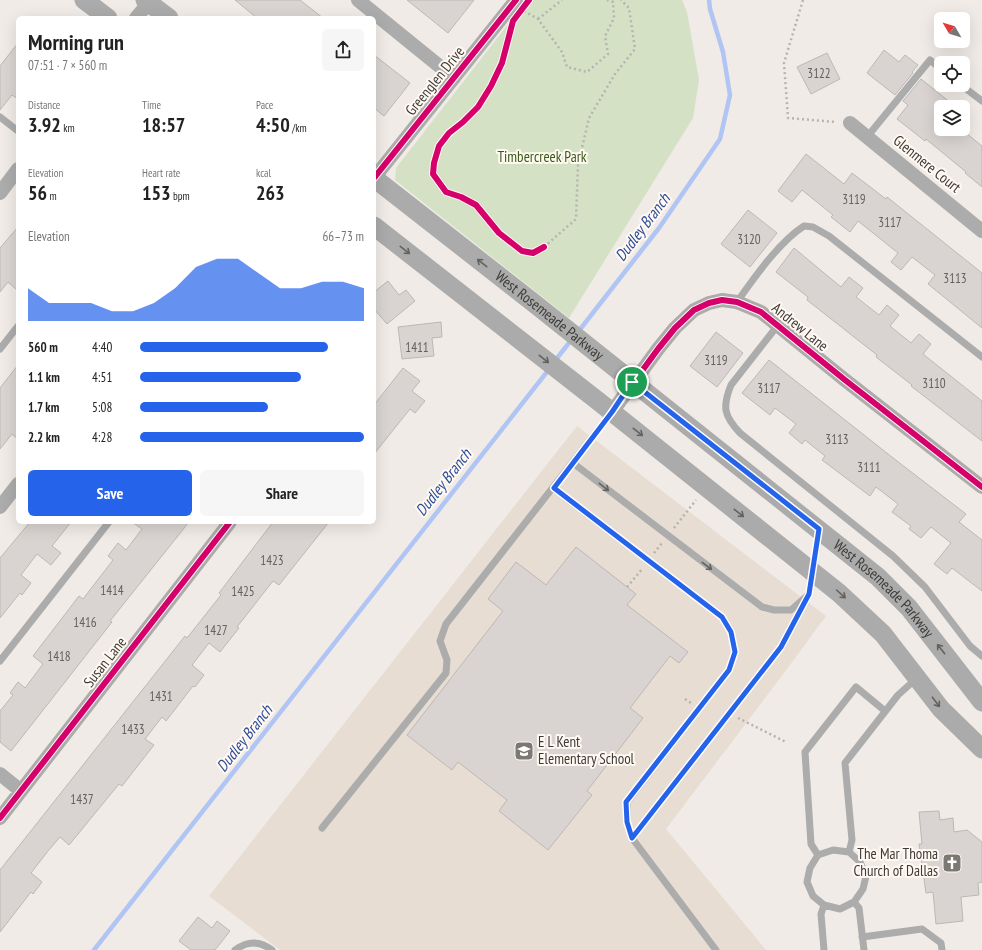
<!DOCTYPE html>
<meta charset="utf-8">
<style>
body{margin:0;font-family:"PT Sans Narrow",sans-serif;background:#f6f6f6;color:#222;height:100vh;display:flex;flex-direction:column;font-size:15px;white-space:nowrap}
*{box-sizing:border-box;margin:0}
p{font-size:13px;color:#767676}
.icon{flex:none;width:22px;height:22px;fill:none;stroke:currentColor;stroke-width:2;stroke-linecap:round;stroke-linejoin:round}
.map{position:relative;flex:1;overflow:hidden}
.sheet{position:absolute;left:16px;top:16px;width:360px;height:508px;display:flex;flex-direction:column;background:#fff;border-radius:6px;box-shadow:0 4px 16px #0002}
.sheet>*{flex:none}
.needle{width:26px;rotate:308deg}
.tools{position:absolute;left:934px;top:12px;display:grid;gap:8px}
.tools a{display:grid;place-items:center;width:36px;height:36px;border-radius:6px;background:#fff;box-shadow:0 4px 16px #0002;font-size:20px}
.pin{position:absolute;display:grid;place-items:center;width:34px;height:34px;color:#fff;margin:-17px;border:2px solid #fff;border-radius:50%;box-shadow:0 1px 4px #0007}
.round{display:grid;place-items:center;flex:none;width:42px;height:42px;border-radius:6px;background:#f6f6f6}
.overview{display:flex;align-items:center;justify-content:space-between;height:68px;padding:0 12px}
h1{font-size:22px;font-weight:600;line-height:30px}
.figures{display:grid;grid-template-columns:repeat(3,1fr);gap:6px;height:68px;padding:4px 12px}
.figures div{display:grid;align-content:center}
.figures b{font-size:20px;font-weight:600}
.figures small{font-size:11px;font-weight:400}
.figures p{font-size:11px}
.chart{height:112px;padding:8px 12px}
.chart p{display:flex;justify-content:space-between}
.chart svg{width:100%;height:72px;margin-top:4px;fill:#2563eb;opacity:.7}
.primary-button{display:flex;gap:8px;margin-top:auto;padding:8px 12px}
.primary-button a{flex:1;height:46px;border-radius:6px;background:#2563eb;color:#fff;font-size:16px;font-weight:600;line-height:46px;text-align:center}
.primary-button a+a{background:#f6f6f6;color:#222}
ul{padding:0 12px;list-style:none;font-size:13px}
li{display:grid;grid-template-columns:64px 48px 1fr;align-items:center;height:30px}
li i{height:10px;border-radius:5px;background:#2563eb}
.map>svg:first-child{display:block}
.built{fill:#e7ddd3}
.green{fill:#d4e1c5}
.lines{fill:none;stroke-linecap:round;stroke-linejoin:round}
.stream{stroke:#b0c5f3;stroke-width:4.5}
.building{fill:#d9d4d2;stroke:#bcb8b5}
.path{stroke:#b4b4b2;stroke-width:2.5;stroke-dasharray:2 3;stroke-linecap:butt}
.lane{stroke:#abacab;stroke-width:7}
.street{stroke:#abacab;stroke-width:14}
.secondary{stroke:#aaabaa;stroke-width:19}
.cycleway-casing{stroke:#fff9f2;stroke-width:8}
.cycleway{stroke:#d6006c;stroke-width:6}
.oneway{stroke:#63625f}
.oneway2{stroke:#646360}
.route-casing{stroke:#fff;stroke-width:8}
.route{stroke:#2563eb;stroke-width:5}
.labels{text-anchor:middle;stroke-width:4;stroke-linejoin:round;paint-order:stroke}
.number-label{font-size:13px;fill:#64615e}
.street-label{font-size:15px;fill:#3d3b37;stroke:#fff9f2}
.park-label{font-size:15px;fill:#395c16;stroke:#fff9f2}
.poi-label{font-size:15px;fill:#3d3b37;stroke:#fff9f2;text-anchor:start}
.water-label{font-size:16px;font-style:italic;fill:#2c4c9a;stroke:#fff9f2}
</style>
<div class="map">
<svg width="982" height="950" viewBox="0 0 982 950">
<rect width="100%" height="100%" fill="#f0ebe6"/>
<path class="built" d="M577 426 826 616 784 673 666 829 766 950H280L209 896Z"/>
<path class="green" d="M527 0H682L687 12 699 80 693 118 569 318 395 180 396 168Z"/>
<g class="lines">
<path class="stream" d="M578 332 659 228 720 139 730 95 723 52 710 9 709 0
M554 362 572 339
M94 950 550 368"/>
</g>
<path class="building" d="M235 0H300L323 18H257Z
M407 0H474L448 33Z
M18 43V99L12 95 0 110V66Z
M884 50 899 62 905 55 918 65 912 72 913 73 895 95 867 73Z
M827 53 840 79 811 94 797 67Z
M374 55 410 83 384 116 374 108Z
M921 79 956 107H941V129H961L982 146V187L965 173 966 172 926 139 925 141 897 119 908 105 903 101Z
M806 154 844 184 852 173 886 199 887 197 982 273V328L928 284 935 275 912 257 901 270 891 262 898 253 858 221 850 232 831 217 833 215 802 190 792 202 778 191Z
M748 210 777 233 750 267 721 244Z
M18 227V291L8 282 0 292V248Z
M794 248 841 287 849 277 863 288 856 297 879 315 887 305 899 315 890 326 911 343 919 334 931 344 923 354 982 401V441L911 386 912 385 876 357 877 355 807 300 808 297 776 272Z
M388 281 399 295 406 290 415 301 387 324 374 309V292Z
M441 322 442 337 432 338 434 356 402 359 398 327Z
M716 332 743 353 717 387 690 366Z
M769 360 897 461 966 514 959 522 982 540V591L952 568 947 574 934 564 951 543 931 527 921 538 909 529 911 526 892 512 898 504 876 487 870 496 822 460 825 456 805 440 802 444 789 433 796 424 775 408 770 415 742 393Z
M18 365V439L12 434 0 449V388Z
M403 368 420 381 412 391 425 401 415 413 410 409 374 454V405Z
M30 522H71L52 546 61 553 51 565 37 554 21 575 31 583 22 595 20 593 0 618V558Z
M132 522H189L110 621 112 622 11 751 0 742V711L13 695 10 693 18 682 25 688 43 664 33 656 79 596 83 599 113 560 108 556 118 543 126 550 142 529Z
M273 522H329L279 585 273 581 237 627 239 628 220 652 209 643 192 665 204 675 195 687 193 686 166 721 162 717 145 739 154 745 122 786 119 784 69 845 60 837 48 851 31 873 42 882 33 894 31 892 0 932V870L185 636 187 638 221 595 219 593Z
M576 547 636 594 627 605 688 652 679 663 670 656 630 708 643 718 587 791 592 795 548 850 499 811 507 800 458 762 452 770 407 735 503 611 488 599 516 562 546 585Z
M939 811 940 820 953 818 954 832 967 830 982 842V882L978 883 979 895 961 897 963 921 936 924 933 892 926 893 919 844H922L919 812Z
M198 917 212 928 217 921 230 931 215 950H191L179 941Z"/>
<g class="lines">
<path class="path" d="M803 0 784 63 788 118 836 122
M524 11 538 19 562 52 567 67 587 72 608 54 605 36 614 18 613 2 607 0
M538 19 562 0
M544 247 576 219 578 165 589 118 615 74 635 49 629 8 621 0
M674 528 696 500
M654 553 662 543
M627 587 643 568
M685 699 691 703
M738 718 786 742"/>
<path class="lane" d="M961 85 982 101
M0 117 18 131
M867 137 930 60 941 69
M737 302C754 278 779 242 804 226L813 227 829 236 982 357
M778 325 731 385C722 407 724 416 740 433L893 556 925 587 970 646 982 656
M0 349 18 326
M573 463 762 607 774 610H791L809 594 819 532
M553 488 722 617 731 631 735 652 729 670 627 802V822L632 838 716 950
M0 661 109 522
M322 828 446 673 447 660 440 641 446 624 612 412
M632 838 781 647 807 598
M833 850 849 852 860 862 866 876 863 889 854 902 840 909 824 905 813 896 807 882 810 868 818 855Z
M849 852 852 840 845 763 898 695 917 678
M818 855 811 844 805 752 856 687 885 711
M854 902 859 908 864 950
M862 937 922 929 941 943 942 950
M235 950C247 941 259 940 272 950
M824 950 821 914 824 905"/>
<path class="street" d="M358 0 454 78
M136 18 151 0
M850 123 982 231
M374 178 516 0
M0 193 18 169
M612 412 658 349 675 328 694 310 709 303 722 300 737 302 761 312 845 380 982 487
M0 507 18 484
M0 774 21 791
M0 818 230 522"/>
<g class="secondary">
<path d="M84 0 108 18"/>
<path d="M145 0 169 18"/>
<path id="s1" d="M374 178 535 304 878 577 909 608 982 702"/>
<path d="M374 226 598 401 839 593 883 634 941 709 982 749"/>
</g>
<defs>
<path id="cycleway" d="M529 0 513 21 502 63 491 86 478 107 463 122 449 133 439 146 434 163 433 174 446 192 461 197 476 205 499 233 522 251 533 253 544 247
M374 178 516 0
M612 412 658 349 675 328 694 310 709 303 722 300 737 302 761 312 845 380 982 487
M0 818 230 522"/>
</defs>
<use href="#cycleway" class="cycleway-casing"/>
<use href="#cycleway" class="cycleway"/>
</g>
<defs><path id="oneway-shaft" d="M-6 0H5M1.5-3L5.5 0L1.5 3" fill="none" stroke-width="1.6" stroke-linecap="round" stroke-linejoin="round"/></defs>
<g class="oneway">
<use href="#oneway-shaft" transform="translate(405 250) rotate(38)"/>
<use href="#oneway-shaft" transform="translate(482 263) rotate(-142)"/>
<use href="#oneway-shaft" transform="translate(544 359) rotate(38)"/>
<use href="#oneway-shaft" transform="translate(638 432) rotate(38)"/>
<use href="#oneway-shaft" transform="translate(739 513) rotate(38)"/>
<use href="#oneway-shaft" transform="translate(841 594) rotate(42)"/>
<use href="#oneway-shaft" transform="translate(941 649) rotate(-128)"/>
<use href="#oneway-shaft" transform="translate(936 702) rotate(53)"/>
</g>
<g class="oneway2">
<use href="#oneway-shaft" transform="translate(604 487) rotate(38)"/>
<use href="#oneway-shaft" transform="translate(707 566) rotate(37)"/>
</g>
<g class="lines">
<defs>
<path id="route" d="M632 382 819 529 809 594 781 647 632 838 627 822 626 802 729 670 735 652 731 632 722 617 554 488 612 412Z"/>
</defs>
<use href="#route" class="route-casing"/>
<use href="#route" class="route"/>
</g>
<defs>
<symbol id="school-square" viewBox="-11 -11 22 22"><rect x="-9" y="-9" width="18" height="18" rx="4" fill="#7c7974" stroke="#fff9f2"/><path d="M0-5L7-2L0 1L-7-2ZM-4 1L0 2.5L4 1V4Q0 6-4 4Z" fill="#fff"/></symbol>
<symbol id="church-square" viewBox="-11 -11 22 22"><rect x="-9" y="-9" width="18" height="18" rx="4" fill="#7c7974" stroke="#fff9f2"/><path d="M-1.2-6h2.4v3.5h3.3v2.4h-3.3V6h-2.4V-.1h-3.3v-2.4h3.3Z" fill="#fff"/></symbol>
</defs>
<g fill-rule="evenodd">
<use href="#school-square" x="513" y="740" width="22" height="22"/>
<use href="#church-square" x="941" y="852" width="22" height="22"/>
</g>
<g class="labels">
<g class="number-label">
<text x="819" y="78">3122</text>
<text x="854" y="204">3119</text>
<text x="890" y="227">3117</text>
<text x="749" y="244">3120</text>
<text x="955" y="283">3113</text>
<text x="417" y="352">1411</text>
<text x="716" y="365">3119</text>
<text x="934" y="388">3110</text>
<text x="769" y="393">3117</text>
<text x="837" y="444">3113</text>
<text x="869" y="472">3111</text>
<text x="272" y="565">1423</text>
<text x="112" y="595">1414</text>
<text x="243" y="596">1425</text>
<text x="85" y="627">1416</text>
<text x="216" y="635">1427</text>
<text x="59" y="661">1418</text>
<text x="161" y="701">1431</text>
<text x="133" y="734">1433</text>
<text x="82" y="804">1437</text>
</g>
<g class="street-label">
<text transform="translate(435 81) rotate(-51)" y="5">Greenglen Drive</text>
<text transform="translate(927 164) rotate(39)" y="5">Glenmere Court</text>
<text dy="5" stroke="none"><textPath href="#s1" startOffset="223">West Rosemeade Parkway</textPath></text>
<text transform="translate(800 327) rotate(39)" y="5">Andrew Lane</text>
<text dy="5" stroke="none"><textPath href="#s1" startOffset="655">West Rosemeade Parkway</textPath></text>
<text transform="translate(105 662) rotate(-52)" y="5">Susan Lane</text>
</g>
<g class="park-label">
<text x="542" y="162">Timbercreek Park</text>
</g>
<g class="poi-label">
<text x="538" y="747">E L Kent<tspan x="538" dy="17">Elementary School</tspan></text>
<text x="938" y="859" text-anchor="end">The Mar Thoma<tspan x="938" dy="17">Church of Dallas</tspan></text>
</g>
<g class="water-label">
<text transform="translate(642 227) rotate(-53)" y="6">Dudley Branch</text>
<text transform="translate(443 482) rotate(-52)" y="6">Dudley Branch</text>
<text transform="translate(244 738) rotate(-52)" y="6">Dudley Branch</text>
</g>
</g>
</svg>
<div class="tools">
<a><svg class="needle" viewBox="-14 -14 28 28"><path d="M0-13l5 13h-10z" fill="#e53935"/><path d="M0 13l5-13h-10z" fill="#767676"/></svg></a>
<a><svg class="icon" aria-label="locate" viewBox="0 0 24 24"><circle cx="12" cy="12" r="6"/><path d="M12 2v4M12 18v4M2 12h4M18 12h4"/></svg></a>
<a><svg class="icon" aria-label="layers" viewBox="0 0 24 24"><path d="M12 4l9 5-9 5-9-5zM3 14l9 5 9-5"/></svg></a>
</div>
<div class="pin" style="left:632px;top:382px;background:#1e9e55"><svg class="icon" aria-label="arrive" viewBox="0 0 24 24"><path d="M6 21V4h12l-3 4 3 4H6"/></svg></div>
<section class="sheet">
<div class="overview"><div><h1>Morning run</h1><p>07:51 · 7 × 560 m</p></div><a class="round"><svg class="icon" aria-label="share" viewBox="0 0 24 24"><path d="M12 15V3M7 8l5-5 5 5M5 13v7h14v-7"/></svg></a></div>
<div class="figures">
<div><p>Distance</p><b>3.92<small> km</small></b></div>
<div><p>Time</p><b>18:57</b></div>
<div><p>Pace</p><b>4:50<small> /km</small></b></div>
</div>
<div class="figures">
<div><p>Elevation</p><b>56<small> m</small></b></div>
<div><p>Heart rate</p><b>153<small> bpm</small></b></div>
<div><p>kcal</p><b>263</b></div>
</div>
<div class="chart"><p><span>Elevation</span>66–73 m</p>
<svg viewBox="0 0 160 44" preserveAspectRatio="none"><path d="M0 44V24L10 33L20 33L30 33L40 38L50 38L60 33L70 24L80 11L90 6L100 6L110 15L120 24L130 24L140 20L150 20L160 24V44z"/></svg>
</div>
<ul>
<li><b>560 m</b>4:40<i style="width:84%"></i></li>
<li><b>1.1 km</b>4:51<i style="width:72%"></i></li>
<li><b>1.7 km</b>5:08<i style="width:57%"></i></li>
<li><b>2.2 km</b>4:28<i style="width:100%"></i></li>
</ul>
<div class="primary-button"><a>Save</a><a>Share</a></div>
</section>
</div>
